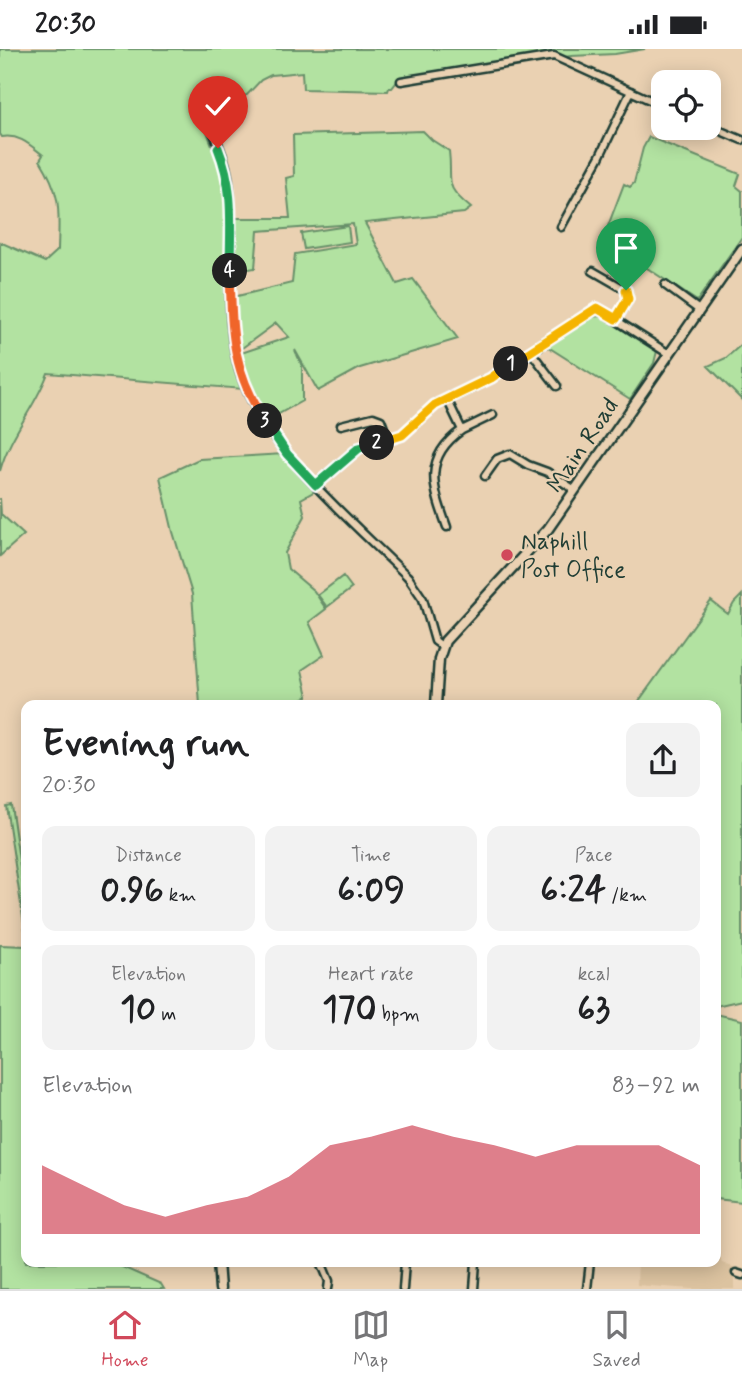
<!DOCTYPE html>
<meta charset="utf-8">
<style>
body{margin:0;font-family:Mynerve,sans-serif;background:#f2f2f2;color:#202124;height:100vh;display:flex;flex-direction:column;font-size:26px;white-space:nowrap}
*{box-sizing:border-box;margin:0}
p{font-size:23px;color:#757577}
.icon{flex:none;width:38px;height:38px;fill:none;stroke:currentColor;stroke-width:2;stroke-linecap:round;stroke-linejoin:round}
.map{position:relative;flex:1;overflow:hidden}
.details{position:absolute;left:21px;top:651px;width:700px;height:567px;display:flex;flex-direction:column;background:#fff;border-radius:14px;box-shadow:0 4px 18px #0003}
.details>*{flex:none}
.tools{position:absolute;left:651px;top:21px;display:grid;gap:14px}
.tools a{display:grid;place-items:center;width:70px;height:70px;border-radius:14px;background:#fff;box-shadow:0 4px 18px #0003;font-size:35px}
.pin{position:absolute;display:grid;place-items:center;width:60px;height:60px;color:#fff;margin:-72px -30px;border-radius:50% 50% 50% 0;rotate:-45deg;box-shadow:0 0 7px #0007}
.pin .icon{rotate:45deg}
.km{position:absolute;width:35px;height:35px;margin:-18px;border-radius:50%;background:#222;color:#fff;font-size:19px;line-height:35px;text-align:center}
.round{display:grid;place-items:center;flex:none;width:74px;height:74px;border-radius:14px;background:#f2f2f2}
.headline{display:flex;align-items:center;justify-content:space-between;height:119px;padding:0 21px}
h1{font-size:38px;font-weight:700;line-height:52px}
.figures{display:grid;grid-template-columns:repeat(3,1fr);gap:10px;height:119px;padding:7px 21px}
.figures div{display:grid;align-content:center;border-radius:14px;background:#f2f2f2;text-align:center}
.figures b{font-size:35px;font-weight:700}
.figures small{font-size:19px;font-weight:400}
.figures p{font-size:19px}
.chart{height:196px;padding:14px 21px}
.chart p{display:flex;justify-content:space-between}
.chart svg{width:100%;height:126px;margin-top:7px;fill:#d1495b;opacity:.7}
.status{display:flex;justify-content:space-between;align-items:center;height:49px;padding:0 35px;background:#fff;direction:ltr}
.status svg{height:19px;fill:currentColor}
.dock{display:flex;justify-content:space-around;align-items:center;height:98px;border-top:2px solid #e0e0e0;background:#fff;font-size:19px;color:#757577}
.dock a{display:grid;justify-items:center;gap:4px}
.dock .selected{color:#d1495b}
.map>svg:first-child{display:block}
.built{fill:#dcc3a0}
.green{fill:#b2e2a1;stroke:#68906a;stroke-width:2}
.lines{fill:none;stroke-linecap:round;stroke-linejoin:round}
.minor-casing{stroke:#1f3d34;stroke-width:11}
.tertiary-casing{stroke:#1f3d34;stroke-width:13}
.minor{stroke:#ead1b2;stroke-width:6}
.tertiary{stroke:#ead1b2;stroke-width:8}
.split-1-casing{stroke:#fff;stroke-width:14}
.split-2-casing{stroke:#fff;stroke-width:14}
.split-3-casing{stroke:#fff;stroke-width:14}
.split-4-casing{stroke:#fff;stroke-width:14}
.split-5-casing{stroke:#fff;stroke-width:14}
.split-1{stroke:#f5b400;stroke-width:9}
.split-2{stroke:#f5b400;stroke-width:9}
.split-3{stroke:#22a559;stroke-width:9}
.split-4{stroke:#f0652b;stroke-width:9}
.split-5{stroke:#22a559;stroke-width:9}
.poi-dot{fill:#d1495b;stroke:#ead1b2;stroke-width:2.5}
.labels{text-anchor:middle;stroke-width:5;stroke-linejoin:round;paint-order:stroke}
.street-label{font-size:24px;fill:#1f3d34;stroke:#ead1b2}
.poi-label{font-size:24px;fill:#1f3d34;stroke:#ead1b2;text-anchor:start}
</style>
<div class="status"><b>20:30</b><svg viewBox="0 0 49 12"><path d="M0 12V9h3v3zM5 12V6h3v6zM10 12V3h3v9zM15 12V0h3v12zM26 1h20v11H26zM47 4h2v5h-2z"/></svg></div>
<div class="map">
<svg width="742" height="1240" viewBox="0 0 742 1240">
<rect width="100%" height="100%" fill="#ead1b2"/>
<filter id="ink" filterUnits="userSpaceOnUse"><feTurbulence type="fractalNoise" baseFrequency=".0143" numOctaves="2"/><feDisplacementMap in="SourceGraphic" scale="14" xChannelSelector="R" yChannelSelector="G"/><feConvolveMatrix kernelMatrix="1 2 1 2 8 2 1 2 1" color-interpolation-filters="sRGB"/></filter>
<g filter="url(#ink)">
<path class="built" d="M716 1187 722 1214 736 1219 734 1240H692L637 1236 638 1213H716Z"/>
<path class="green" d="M0 0H645L615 5 571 7 396 34 392 39H389L388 42 303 40 302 23 271 26 261 31 247 46 210 58 198 59 224 128 227 164 226 245 233 308 243 340 48 324C35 359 10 385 0 422V193L45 213 58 201C59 162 62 146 40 111L43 106C30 96 19 85 2 88L0 85Z
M423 82 432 91 449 102C453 135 442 135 471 159L464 164 365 174 397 235 413 230 458 290 360 319 318 342 295 301 302 317V352L266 372 238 305 289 288 276 274 238 302 233 248 292 234 295 205 356 195 353 175 258 182 255 219 232 223 234 169H290L286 129 294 127 293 86Z
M649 88 740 125 736 137 742 142V188L697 252 603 190 624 135 630 138 634 134 643 99Z
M348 177 350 193 304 200 301 184Z
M602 267 657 302 654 314 630 350 545 296 588 268Z
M742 295V351L708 317 726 309Z
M284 405 316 439 315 442 301 450 305 467 285 504 288 520 314 542 326 560 309 573 324 606 302 621 308 647 290 656H200L192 545 173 483 160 428 199 410Z
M0 449 1 465 24 486 0 507Z
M343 527 352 539 327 558 318 546Z
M742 546V951L716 957V656H636L711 552 728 565 734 554Z
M11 756 26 858V888L6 757Z
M0 896 26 897V1213H111L161 1235 164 1240H0Z
M716 965 742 971V1153L716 1150Z"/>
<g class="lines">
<defs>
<path id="minor" d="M401 32 554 7 663 57
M205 59C212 84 227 109 229 135 236 199 219 274 244 335 272 406 354 474 408 528L423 550 435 592 442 597
M709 77 742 91
M561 178 599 109 631 42
M593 222 626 241C632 252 621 261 616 270
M665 236 699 261
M531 303 557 337
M447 350 462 381C422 409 433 439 447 478
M341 376 373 368 381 371 388 390
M462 381 493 366
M485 427 497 410 510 405 528 416 547 423 575 441
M316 436 359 399 402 386 435 356 491 329 597 259 669 305
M321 1213 329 1232 328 1240
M736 1224 742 1226
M403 1240 405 1213
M474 1240 476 1213
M587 1240 590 1213"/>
<path id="tertiary" d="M436 656 439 610 445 592 548 480 742 200
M218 1213 220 1240"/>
</defs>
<use href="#minor" class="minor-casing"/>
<use href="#tertiary" class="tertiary-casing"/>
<use href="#minor" class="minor"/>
<use href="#tertiary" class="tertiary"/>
</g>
</g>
<g class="lines" filter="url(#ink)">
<defs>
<path id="split-1" d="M511 315 597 259 616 270 628 250 626 241"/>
<path id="split-2" d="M377 394 402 386 435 356 491 329 511 315"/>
<path id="split-3" d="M265 372 287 405 316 436 359 399 377 394"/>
<path id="split-4" d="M230 222C232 281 231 321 265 372"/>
<path id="split-5" d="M218 99C235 141 230 178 230 222"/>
</defs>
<use href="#split-1" class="split-1-casing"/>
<use href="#split-2" class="split-2-casing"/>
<use href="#split-3" class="split-3-casing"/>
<use href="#split-4" class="split-4-casing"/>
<use href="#split-5" class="split-5-casing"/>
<use href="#split-1" class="split-1"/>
<use href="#split-2" class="split-2"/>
<use href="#split-3" class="split-3"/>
<use href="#split-4" class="split-4"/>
<use href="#split-5" class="split-5"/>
</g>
<circle class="poi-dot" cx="507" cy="506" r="7"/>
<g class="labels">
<g class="street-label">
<text transform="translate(582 396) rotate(-56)" y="8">Main Road</text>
</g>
<g class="poi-label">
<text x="521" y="500">Naphill<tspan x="521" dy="28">Post Office</tspan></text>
</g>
</g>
</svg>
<div class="tools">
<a><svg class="icon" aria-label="locate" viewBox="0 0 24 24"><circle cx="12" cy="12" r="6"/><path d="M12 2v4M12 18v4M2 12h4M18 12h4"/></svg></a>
</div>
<div class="pin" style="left:626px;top:241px;background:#1e9e55"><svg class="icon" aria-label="arrive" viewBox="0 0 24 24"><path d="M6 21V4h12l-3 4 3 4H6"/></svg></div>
<div class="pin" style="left:218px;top:99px;background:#d93025"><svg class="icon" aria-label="check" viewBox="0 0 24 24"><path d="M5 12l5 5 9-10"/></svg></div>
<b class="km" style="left:511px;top:315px">1</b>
<b class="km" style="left:377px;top:394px">2</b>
<b class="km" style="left:265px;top:372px">3</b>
<b class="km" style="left:230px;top:222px">4</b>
<section class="details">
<div class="headline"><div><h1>Evening run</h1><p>20:30</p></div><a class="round"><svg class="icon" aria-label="share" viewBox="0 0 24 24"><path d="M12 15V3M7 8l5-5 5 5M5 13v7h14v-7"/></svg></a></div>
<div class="figures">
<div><p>Distance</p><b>0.96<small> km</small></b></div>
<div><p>Time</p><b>6:09</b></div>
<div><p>Pace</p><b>6:24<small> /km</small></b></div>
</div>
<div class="figures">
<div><p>Elevation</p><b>10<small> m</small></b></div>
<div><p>Heart rate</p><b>170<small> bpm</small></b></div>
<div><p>kcal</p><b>63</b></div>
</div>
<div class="chart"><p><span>Elevation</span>83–92 m</p>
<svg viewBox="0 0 160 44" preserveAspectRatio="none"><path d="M0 44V20L10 27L20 34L30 38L40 34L50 31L60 24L70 13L80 10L90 6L100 10L110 13L120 17L130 13L140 13L150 13L160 20V44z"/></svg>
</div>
</section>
</div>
<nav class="dock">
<a class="selected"><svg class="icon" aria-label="home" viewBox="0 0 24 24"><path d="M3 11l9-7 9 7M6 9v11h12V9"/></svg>Home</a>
<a><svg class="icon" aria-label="map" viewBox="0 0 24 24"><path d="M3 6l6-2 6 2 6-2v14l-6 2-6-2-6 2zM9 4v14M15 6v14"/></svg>Map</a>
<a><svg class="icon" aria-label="saved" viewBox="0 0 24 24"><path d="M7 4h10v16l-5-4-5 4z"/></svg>Saved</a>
</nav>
